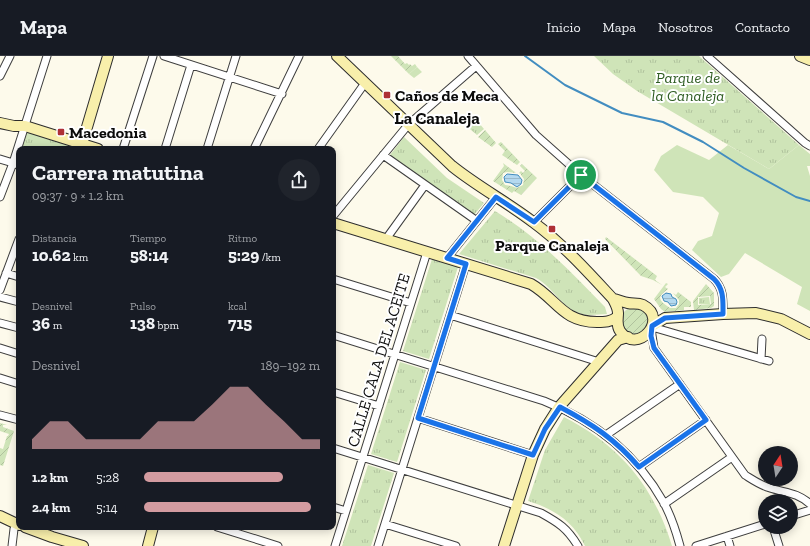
<!DOCTYPE html>
<html lang="es">
<meta charset="utf-8">
<style>
body{margin:0;font-family:"Zilla Slab",serif;background:#20242c;color:#f1f3f6;height:100vh;display:flex;flex-direction:column;font-size:15px;white-space:nowrap}
*{box-sizing:border-box;margin:0}
p{font-size:13px;color:#9ea1a6}
.icon{flex:none;width:22px;height:22px;fill:none;stroke:currentColor;stroke-width:2;stroke-linecap:round;stroke-linejoin:round}
.map{position:relative;flex:1;overflow:hidden}
.details{position:absolute;left:16px;top:90px;width:320px;height:384px;display:flex;flex-direction:column;background:#171b24;border-radius:8px;box-shadow:0 2px 10px #0003}
.details>*{flex:none}
.needle{width:26px;rotate:12deg}
.controls{position:absolute;left:758px;top:390px;display:grid;gap:8px}
.controls a{display:grid;place-items:center;width:40px;height:40px;border-radius:50%;background:#171b24;box-shadow:0 2px 10px #0003;font-size:20px}
.pin{position:absolute;display:grid;place-items:center;width:34px;height:34px;color:#fff;margin:-17px;border:2px solid #fff;border-radius:50%;box-shadow:0 1px 4px #0007}
.round{display:grid;place-items:center;flex:none;width:42px;height:42px;border-radius:21px;background:#20242c}
.summary{display:flex;align-items:center;justify-content:space-between;height:68px;padding:0 16px}
h1{font-size:22px;font-weight:700;line-height:30px}
.stats{display:grid;grid-template-columns:repeat(3,1fr);gap:6px;height:68px;padding:4px 16px}
.stats div{display:grid;align-content:center}
.stats b{font-size:17px;font-weight:700}
.stats small{font-size:11px;font-weight:400}
.stats p{font-size:11px}
.chart{height:112px;padding:8px 16px}
.chart p{display:flex;justify-content:space-between}
.chart svg{width:100%;height:72px;margin-top:4px;fill:#d39ba0;opacity:.7}
ul{padding:0 16px;list-style:none;font-size:13px}
li{display:grid;grid-template-columns:64px 48px 1fr;align-items:center;height:30px}
li i{height:10px;border-radius:5px;background:#d39ba0}
header{display:flex;align-items:center;gap:24px;box-sizing:border-box;height:56px;padding:0 20px;background:#171b24;border-bottom:1px solid #363941}
header strong{font-size:19px}
nav{display:flex;gap:22px;margin-inline-start:auto;font-size:14px}
.map>svg:first-child{display:block}
.grass{fill:#cfe4b8}
.park{fill:url(#park-tufts)}
.garden{fill:url(#garden-furrows);fill-rule:evenodd}
.water{fill:url(#water-rules);stroke:#428dc0}
.lines{fill:none;stroke-linecap:round;stroke-linejoin:round}
.stream{stroke:#428dc0;stroke-width:2}
.street-casing{stroke:#3e3e3e;stroke-width:9}
.secondary-casing{stroke:#2d2d2d;stroke-width:12}
.street{stroke:#fff;stroke-width:7}
.secondary{stroke:#f8efab;stroke-width:10}
.route-casing{stroke:#fff;stroke-width:8}
.route{stroke:#1a73e8;stroke-width:5}
.poi-dot{fill:#ae3036;stroke:#fff;stroke-width:1.5}
.labels{text-anchor:middle;stroke-width:4;stroke-linejoin:round;paint-order:stroke}
.park-label{font-size:16px;font-style:italic;fill:#2e5c22;stroke:#fff}
.poi-label{font-size:16px;font-weight:bold;fill:#0b0b0b;stroke:#fff;text-anchor:start}
.street-label{font-size:16px;fill:#0b0b0b;stroke:#fff}
.neighbourhood-label{font-size:17px;font-weight:bold;fill:#0b0b0b;stroke:#fff}
</style>
<header>
<strong>Mapa</strong>
<nav><a>Inicio</a><a>Mapa</a><a>Nosotros</a><a>Contacto</a></nav>
</header>
<div class="map">
<svg width="810" height="490" viewBox="0 0 810 490">
<defs>
<pattern id="park-tufts" width="24" height="20" patternUnits="userSpaceOnUse"><rect width="24" height="20" fill="#cfe4b8"/><path d="M3 7l-1-3M5 7V3M7 7l1-3M15 17l-1-3M17 17v-4M19 17l1-3" fill="none" stroke="#b0c29d"/></pattern>
<pattern id="garden-furrows" width="10" height="10" patternUnits="userSpaceOnUse"><rect width="10" height="10" fill="#cfe4b8"/><path d="M-1 1l2-2M0 10L10 0M9 11l2-2" fill="none" stroke="#b0c29d"/></pattern>
<pattern id="water-rules" width="6" height="5" patternUnits="userSpaceOnUse"><rect width="6" height="5" fill="#b4d9f0"/><path d="M0 2.5h6" fill="none" stroke="#99b9cc"/></pattern>
</defs>
<rect width="100%" height="100%" fill="#fdfaeb"/>
<path class="grass" d="M677 89 709 104 728 89 769 113 799 89 810 98V110H807L810 120V255L797 248 802 231 745 197 729 218 721 221 692 194 698 185 712 180 719 157 703 141 673 136 654 114 661 100Z"/>
<path class="park" d="M594 0H699L799 89 769 113 637 35 613 18Z
M417 11 422 16 414 22 409 18Z
M473 60 484 73 477 79 464 68Z
M29 75 77 91V93H20L25 78Z
M404 81 447 122 484 147 474 159 390 99Z
M495 155C538 181 571 216 605 251L607 258C599 258 590 260 582 258 563 254 553 231 536 222L459 198Z
M432 203 458 211 429 303 403 295Z
M709 241 710 248H699V242Z
M400 306 426 314 397 406 371 398Z
M564 361C619 389 654 430 672 490H585C573 465 554 453 528 445L545 394Z
M368 409 394 417 371 490H342Z"/>
<path class="garden" d="M391 0H398L405 8 407 7 409 9 410 8 412 10 415 8 417 11 409 18Z
M485 74 496 87 492 91 478 81Z
M501 86 520 106 517 109 502 99 505 95 498 88Z
M503 107 516 117 507 116 503 117 502 124 505 129 511 130 517 132 523 129 524 123 521 119V118L519 117 521 115 523 117 525 115 520 110 522 108 537 122 521 139 514 135 512 137 493 125 504 110Z
M606 181 657 220 655 224 662 229 653 224 641 220 605 183Z
M666 227 668 228 665 231 668 233C655 242 660 245 670 252H676L679 248V244L673 237 676 239 678 236 691 246V251H684V254L665 256 661 253 654 243Z
M706 228 714 237V250L711 252 694 254 693 245ZM710 240 711 248 698 249V241Z
M621 265a14 14 0 1 1 28 0a14 14 0 1 1-28 0Z
M0 367 7 369H3V371L14 375 3 410 0 409V392L3 393 7 380H8L9 378 0 375Z"/>
<path class="water" d="M507 118 518 119 522 124 521 128 517 131 511 127 505 126 504 121Z
M666 237 671 238 672 241 676 243 677 246 676 249 671 250 668 246 664 245 662 240Z"/>
<g class="lines">
<path class="stream" d="M525 0 565 29 622 57 663 66 703 86 744 112 796 141 810 145"/>
<defs>
<path id="street" d="M164 0 282 38
M468 0 536 79 581 119 714 223C724 233 723 244 723 258
M707 0 805 87 810 90
M0 20 10 0
M123 93 153 0
M165 93 191 9
M207 93 236 0
M254 93 299 0
M318 93 365 27
M383 99 477 165
M0 103 13 107 47 0
M0 141 13 107 19 109
M333 160 408 69 476 10
M534 166 581 119
M386 183 425 129
M447 202 496 141
M6 217 19 221
M333 223 411 247
M0 234 19 183
M0 241 19 246
M450 259 599 306
M0 267 19 272
M652 271 769 305
M651 273 654 292 745 419C753 424 760 429 770 432 785 437 797 436 810 448
M333 279 544 345C595 365 637 399 664 447 671 460 676 475 680 490
M0 292 19 298
M761 303 762 283
M0 322 19 328
M333 336 379 350
M0 359 19 364
M418 362 533 399
M606 379 680 328
M333 392 541 457C559 467 567 472 578 490
M639 411 706 364
M664 448 732 401
M333 451 346 455
M791 460 810 454
M385 468 456 490
M217 471 278 490
M773 471 779 490
M727 480 730 490
M12 490 14 473 17 467
M335 490 427 196
M378 490 466 208
M696 490 765 468"/>
<path id="secondary" d="M337 0 452 110C478 131 507 146 533 166 563 188 588 216 613 243 615 247 618 252 618 257 618 264 616 269 620 275 637 300 670 263 643 249 638 247 633 248 628 247 623 246 618 244 613 243
M800 0 810 4
M0 67 14 70H25L98 93
M82 88 108 0
M333 167 531 228C557 243 562 266 597 266 605 266 611 266 617 261
M652 270 665 262 723 258 756 257 781 263 810 278
M0 460 19 469
M25 471 52 481 83 490
M148 490 153 471
M504 490 533 399 545 373 559 351 618 284 628 281"/>
</defs>
<use href="#street" class="street-casing"/>
<use href="#secondary" class="secondary-casing"/>
<use href="#street" class="street"/>
<use href="#secondary" class="secondary"/>
</g>
<g class="lines">
<defs>
<path id="route" d="M581 119 714 223C724 233 723 244 723 258L665 262 652 270 651 280 654 292 706 364 639 411C615 383 592 368 560 351L545 373 533 399 418 362 466 208 447 202 496 141 534 166Z"/>
</defs>
<use href="#route" class="route-casing"/>
<use href="#route" class="route"/>
</g>
<g class="poi-dot">
<rect x="383" y="35" width="8" height="8" rx="2"/>
<rect x="57" y="72" width="8" height="8" rx="2"/>
<rect x="548" y="169" width="8" height="8" rx="2"/>
</g>
<g class="labels">
<g class="park-label">
<text x="688" y="27">Parque de<tspan x="688" dy="18">la Canaleja</tspan></text>
</g>
<g class="poi-label">
<text x="395" y="45">Caños de Meca</text>
<text x="69" y="82">Macedonia</text>
<text x="552" y="195" text-anchor="middle">Parque Canaleja</text>
</g>
<g class="street-label">
<text transform="translate(378 304) rotate(-73)" y="6">CALLE CALA DEL ACEITE</text>
</g>
<g class="neighbourhood-label">
<text x="437" y="68">La Canaleja</text>
</g>
</g>
</svg>
<div class="controls">
<a><svg class="needle" viewBox="-14 -14 28 28"><path d="M0-13l5 13h-10z" fill="#e53935"/><path d="M0 13l5-13h-10z" fill="#9ea1a6"/></svg></a>
<a><svg class="icon" aria-label="layers" viewBox="0 0 24 24"><path d="M12 4l9 5-9 5-9-5zM3 14l9 5 9-5"/></svg></a>
</div>
<div class="pin" style="left:581px;top:119px;background:#1e9e55"><svg class="icon" aria-label="arrive" viewBox="0 0 24 24"><path d="M6 21V4h12l-3 4 3 4H6"/></svg></div>
<section class="details">
<div class="summary"><div><h1>Carrera matutina</h1><p>09:37 · 9 × 1.2 km</p></div><a class="round"><svg class="icon" aria-label="share" viewBox="0 0 24 24"><path d="M12 15V3M7 8l5-5 5 5M5 13v7h14v-7"/></svg></a></div>
<div class="stats">
<div><p>Distancia</p><b>10.62<small> km</small></b></div>
<div><p>Tiempo</p><b>58:14</b></div>
<div><p>Ritmo</p><b>5:29<small> /km</small></b></div>
</div>
<div class="stats">
<div><p>Desnivel</p><b>36<small> m</small></b></div>
<div><p>Pulso</p><b>138<small> bpm</small></b></div>
<div><p>kcal</p><b>715</b></div>
</div>
<div class="chart"><p><span>Desnivel</span>189–192 m</p>
<svg viewBox="0 0 160 44" preserveAspectRatio="none"><path d="M0 44V38L10 27L20 27L30 38L40 38L50 38L60 38L70 27L80 27L90 27L100 17L110 6L120 6L130 17L140 27L150 38L160 38V44z"/></svg>
</div>
<ul>
<li><b>1.2 km</b>5:28<i style="width:79%"></i></li>
<li><b>2.4 km</b>5:14<i style="width:95%"></i></li>
</ul>
</section>
</div>
